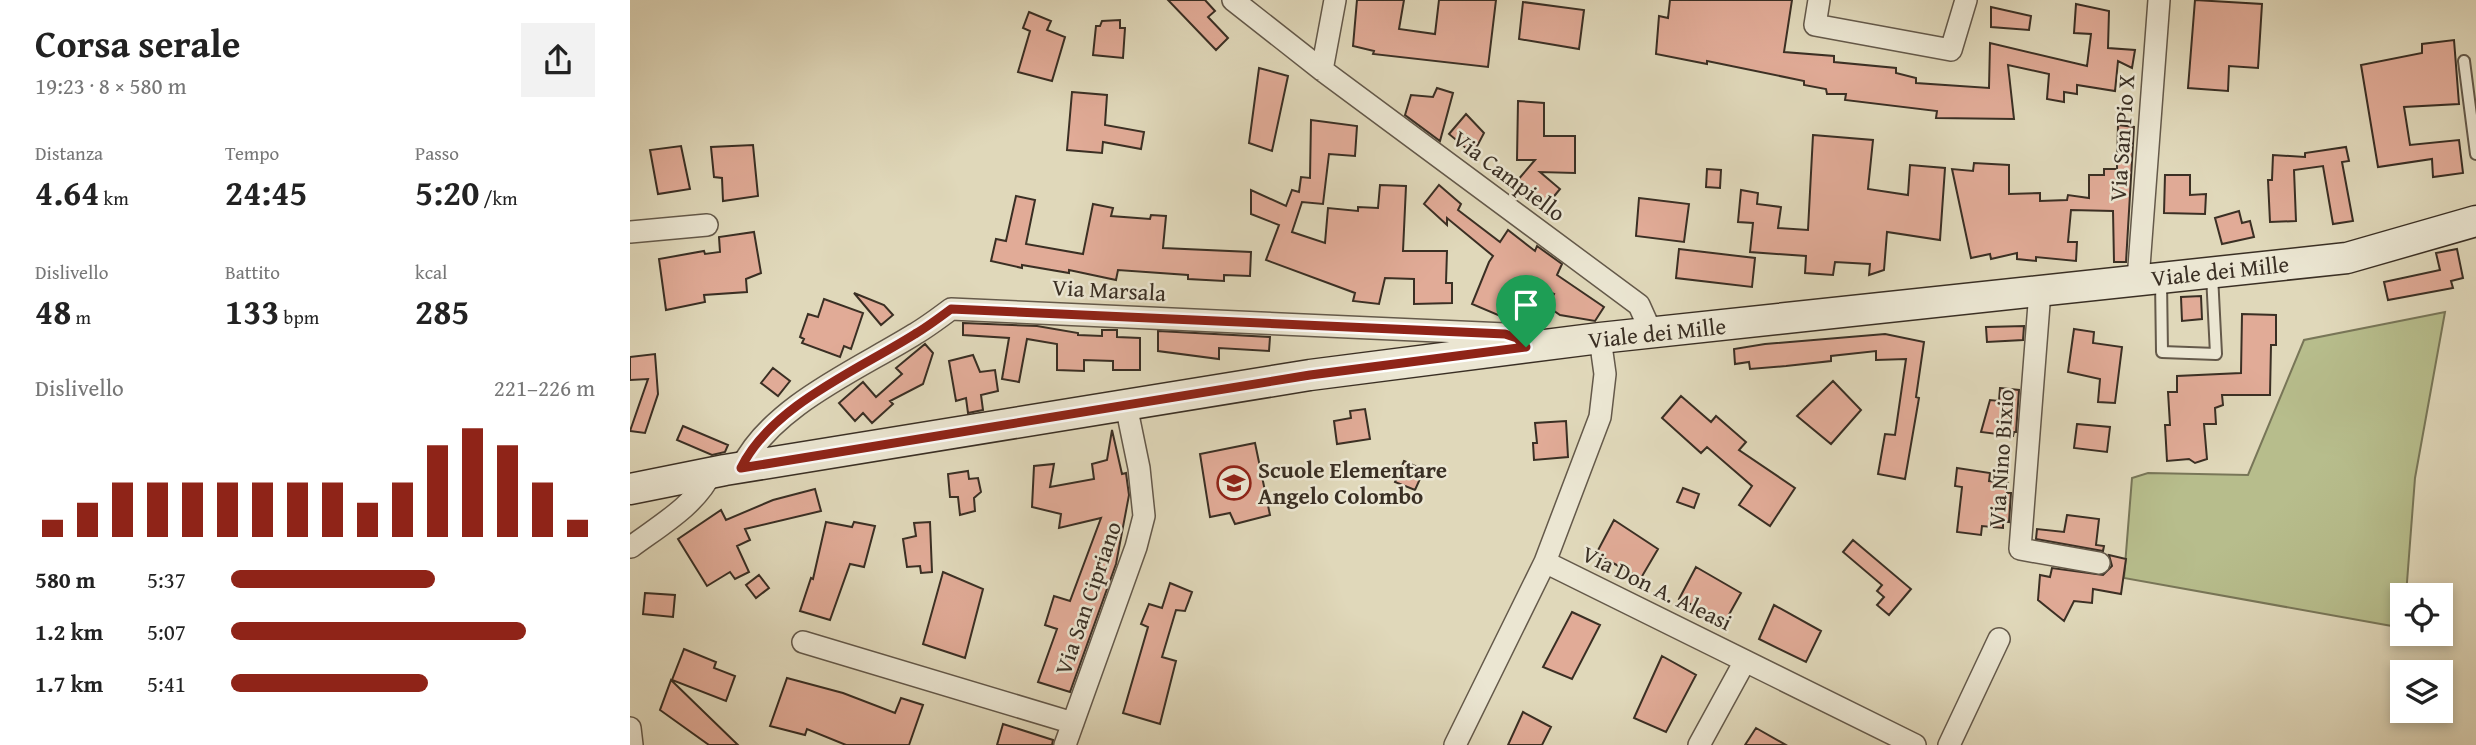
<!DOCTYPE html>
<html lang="it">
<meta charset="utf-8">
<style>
body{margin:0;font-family:"Gentium Book Plus",serif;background:#f2f2f2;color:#222;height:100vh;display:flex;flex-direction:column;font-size:26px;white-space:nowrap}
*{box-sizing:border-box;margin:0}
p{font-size:23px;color:#767676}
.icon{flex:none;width:38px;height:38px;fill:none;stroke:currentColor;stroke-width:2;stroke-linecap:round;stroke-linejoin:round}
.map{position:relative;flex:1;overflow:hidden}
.sheet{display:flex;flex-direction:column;background:#fff;width:630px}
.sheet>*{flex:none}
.controls{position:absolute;left:1760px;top:583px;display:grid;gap:14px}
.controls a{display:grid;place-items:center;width:63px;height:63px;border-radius:0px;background:#fff;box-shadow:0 4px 10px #0003;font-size:35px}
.pin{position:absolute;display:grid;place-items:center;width:60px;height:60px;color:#fff;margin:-72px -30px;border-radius:50% 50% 50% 0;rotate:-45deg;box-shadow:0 0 7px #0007}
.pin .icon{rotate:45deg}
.round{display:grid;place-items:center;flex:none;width:74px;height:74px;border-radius:0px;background:#f2f2f2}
.overview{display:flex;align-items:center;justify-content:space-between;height:119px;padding:0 35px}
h1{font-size:38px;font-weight:800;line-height:52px}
.figures{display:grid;grid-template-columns:repeat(3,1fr);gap:10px;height:119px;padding:7px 35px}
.figures div{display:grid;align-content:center}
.figures b{font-size:35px;font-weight:800}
.figures small{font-size:19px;font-weight:400}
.figures p{font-size:19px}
.chart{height:196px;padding:14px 35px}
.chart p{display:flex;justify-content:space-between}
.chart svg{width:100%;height:126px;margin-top:7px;stroke:#8f2418;stroke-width:6}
ul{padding:0 35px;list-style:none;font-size:23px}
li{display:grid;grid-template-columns:112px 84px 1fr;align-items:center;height:52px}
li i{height:18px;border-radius:9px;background:#8f2418}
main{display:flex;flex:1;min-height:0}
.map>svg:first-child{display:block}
.green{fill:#b7bd8c;stroke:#787658;stroke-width:2}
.building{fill:#e1ab97;stroke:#3a2f24;stroke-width:2}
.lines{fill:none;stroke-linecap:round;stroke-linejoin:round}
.service-casing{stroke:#64594a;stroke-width:14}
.minor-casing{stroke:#64594a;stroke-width:24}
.secondary-casing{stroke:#3a2f24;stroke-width:33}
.service{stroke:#ebe6d2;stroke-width:10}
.minor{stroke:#ebe6d2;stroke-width:21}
.secondary{stroke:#ebe6d2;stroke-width:30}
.route-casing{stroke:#fff;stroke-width:14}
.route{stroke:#8f2418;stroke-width:9}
.labels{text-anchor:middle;stroke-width:5;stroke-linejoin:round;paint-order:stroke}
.street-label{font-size:23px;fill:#3a2f24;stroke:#ebe6d2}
.poi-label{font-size:23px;font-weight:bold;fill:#3a2f24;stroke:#ebe6d2;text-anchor:start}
</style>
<main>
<section class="sheet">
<div class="overview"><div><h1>Corsa serale</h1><p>19:23 · 8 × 580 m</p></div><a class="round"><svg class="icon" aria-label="share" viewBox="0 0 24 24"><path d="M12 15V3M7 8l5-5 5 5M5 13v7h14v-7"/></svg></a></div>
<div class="figures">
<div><p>Distanza</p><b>4.64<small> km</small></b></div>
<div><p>Tempo</p><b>24:45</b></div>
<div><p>Passo</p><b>5:20<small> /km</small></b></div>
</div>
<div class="figures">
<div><p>Dislivello</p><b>48<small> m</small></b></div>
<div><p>Battito</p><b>133<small> bpm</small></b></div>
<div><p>kcal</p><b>285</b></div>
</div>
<div class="chart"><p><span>Dislivello</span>221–226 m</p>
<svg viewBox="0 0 160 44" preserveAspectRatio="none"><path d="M5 44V38M15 44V32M25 44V25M35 44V25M45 44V25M55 44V25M65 44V25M75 44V25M85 44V25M95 44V32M105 44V25M115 44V12M125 44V6M135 44V12M145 44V25M155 44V38"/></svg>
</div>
<ul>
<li><b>580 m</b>5:37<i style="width:56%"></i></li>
<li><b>1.2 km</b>5:07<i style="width:81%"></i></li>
<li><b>1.7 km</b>5:41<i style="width:54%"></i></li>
</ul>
</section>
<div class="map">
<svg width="1846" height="745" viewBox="0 0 1846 745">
<rect width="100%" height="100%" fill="#e0d8ba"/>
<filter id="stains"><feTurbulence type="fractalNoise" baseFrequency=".00286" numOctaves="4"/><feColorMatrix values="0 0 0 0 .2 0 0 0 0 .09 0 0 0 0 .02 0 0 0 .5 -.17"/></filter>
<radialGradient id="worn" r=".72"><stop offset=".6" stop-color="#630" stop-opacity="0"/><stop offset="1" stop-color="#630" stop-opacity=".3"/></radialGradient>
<path class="green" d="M1815 312 1785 478 1776 595H1773V628L1494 578 1502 478 1518 473 1618 475 1674 340Z"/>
<path class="building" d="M538 0H575L585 11 578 17 598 38 586 50Z
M727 0H774L769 29 805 34 809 0H866L858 67 743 54 744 51 723 46Z
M1040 0H1162L1154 52 1204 56V62L1266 68V73L1286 78V83L1359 88 1360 43 1457 66 1461 34 1444 33 1446 4 1479 11 1478 48 1505 50 1502 68 1488 61 1485 91 1447 85V94L1434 92V102L1417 99 1419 74 1378 65 1384 119 1306 118 1307 111 1215 100 1216 94H1197L1196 89 1174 85V81L1077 61V64L1026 54 1029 16 1038 18Z
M1565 0 1632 4 1628 68 1599 66 1598 91 1558 88Z
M893 2 954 10 949 49 889 39Z
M1361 7 1401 16 1399 30 1361 27Z
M399 12 421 21 417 30 435 37 422 81 388 72 400 31 393 28Z
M490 20V28H495L493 58 463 55 466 26H470L472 21Z
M1824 40 1829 104 1774 107 1780 145 1829 140 1833 173 1803 177 1802 159 1748 167 1731 65 1792 53V44Z
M629 68 658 76 642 151 619 143Z
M807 88 823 93 810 141 775 115 781 95 803 97Z
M442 92 477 95 475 125 514 132 511 149 473 142 472 153 437 150Z
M888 101 914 103V136H945V173L910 172 930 189 916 206 887 181 905 160H887Z
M836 114 854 133 843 154 819 134Z
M681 120 727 126 725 156 699 154 693 204 672 202 662 232 695 243 698 208 728 211V207L748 208 750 185 776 186 773 251H817L816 283H822V303L784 304V279L755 278 749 304 723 301 725 293 636 260 649 225 621 214V190L656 206 662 190 669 192 671 177 680 178Z
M1488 125 1504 127 1496 262H1484L1483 211 1441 210 1438 242H1447L1446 261 1406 257V261L1387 259V253L1361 259 1360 254 1341 258 1322 169 1343 171 1344 163 1379 165V194L1410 193V201L1437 200 1438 195 1459 198V175H1474V169H1487Z
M1183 135 1243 140 1238 189 1278 195 1280 165 1315 168 1310 240 1257 232 1254 270 1239 275 1240 264 1205 262 1203 275 1175 273 1176 256 1120 252 1123 223 1108 222 1111 190 1128 193 1127 204 1151 207 1148 228 1178 230Z
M123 145 128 196 93 201 92 178 84 177 81 147Z
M51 146 60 189 28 194 20 150Z
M1716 147 1719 161 1712 162 1723 221 1703 224 1693 166 1664 170 1666 221 1640 222 1638 180H1642L1643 155 1675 157V153Z
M1077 169 1091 170 1090 188 1076 187Z
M1535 175H1560V195L1576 194 1575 214 1534 213Z
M809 185 831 204 828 210 870 242 878 230 905 251 907 246 932 264 927 275 974 307 965 321 930 315 917 306 924 294 891 279 875 318 842 304 859 262 863 256 817 218V225L794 204Z
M386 196 405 200 396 244 453 254 463 204 483 208 481 216 520 219 521 215 536 216 533 248 621 252 620 276 594 275V281L558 279V275L488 270 486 280 439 270V273L392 265V268L361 261 366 239 376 241Z
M1009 198 1059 204 1054 242 1006 236Z
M1609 211 1612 223 1620 221 1624 237 1592 244 1585 218Z
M124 232 131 273 116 279 117 292 74 295 75 302 36 310 29 259 74 251 75 254 90 252 89 237Z
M1049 249 1125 258 1122 287 1046 278Z
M1827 249 1833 278 1821 281 1823 288 1758 300 1754 282 1810 270 1806 253Z
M224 293 254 305 263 315 251 325Z
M1571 296 1572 319 1552 321 1551 297Z
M194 299 233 313 221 349 214 346 210 357 172 343 174 339 170 337 178 314 188 317Z
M1612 314 1646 315V345H1641L1640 395H1592L1593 405 1585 408 1586 424H1574L1577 459 1565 463 1559 459 1537 461 1535 425H1540L1538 392H1547V376L1611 373Z
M333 323 407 326 448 333V335L472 336V330H487V337L510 338V370H483V361L454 360V371L427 370V344L397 339 389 382 372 379 379 338 333 335Z
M1394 326 1393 340 1357 342 1356 327Z
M1444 329 1464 332 1463 343 1492 347 1485 403 1468 402 1470 379 1438 372Z
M528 331 640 337 639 351 589 348V359L528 351Z
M1255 334 1294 342 1286 397 1289 398 1275 479 1248 474 1255 434 1265 435 1276 359 1246 360V351L1201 356V361L1156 366 1120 369 1119 362 1105 364 1104 349 1135 344Z
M295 344 303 353 293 384 260 401 263 404 242 423 233 413 225 421 209 403 233 382 246 397 272 374 266 368Z
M25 354 28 394 15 433 0 431 18 379 0 380V357Z
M343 355 350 372 365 370 368 391 351 395 353 410 338 413 336 398 326 401 319 361Z
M143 368 160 381 148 396 131 383Z
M1203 381 1231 410 1201 444 1167 416Z
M1370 388 1389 390 1386 432H1384L1383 436 1351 432 1360 400 1369 401Z
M1051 396 1081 422 1086 416 1116 442 1109 450 1165 488 1140 526 1109 505 1122 486 1077 447 1071 453 1032 418Z
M735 409 740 439 707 444 704 421 721 418 720 411Z
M936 421 938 457 904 460 903 443H907L905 423Z
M1447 424 1480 427 1477 452 1444 448Z
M53 426 98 445 95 452 82 455 47 440Z
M482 430 492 474 496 473 499 495 486 564 440 692 408 682 427 629 415 625 424 596 440 601 471 518 429 528 431 514 402 507 404 466 424 464 420 487 464 479 462 464 477 460Z
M625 443 640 515 605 524 600 513 580 517 570 454Z
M774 461 794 470 785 490 765 482Z
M1327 468 1360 473 1359 481 1378 483 1377 493H1381L1379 522 1373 521V528L1352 526 1351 535 1327 532 1332 487 1325 486Z
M338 471 339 479 348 478 351 492 344 498 345 511 330 515 328 497H320L318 474Z
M1053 488 1069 494 1064 508 1047 502Z
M185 489 191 511 115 529 120 540 107 546 119 572 105 579 100 572 77 586 48 539 91 510 96 520 143 500Z
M1437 515 1469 519 1466 545 1474 546 1473 551 1406 539 1407 529 1434 532Z
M984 520 1028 549 1011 578 966 554Z
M196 522 222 527 224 522 245 526 234 567 220 564 200 620 170 611 181 578 183 579Z
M300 522 302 572 291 573 290 566 277 567 273 539 286 536 284 523Z
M1223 540 1281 589 1259 615 1247 605 1254 597 1247 591 1252 585 1213 552Z
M1479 555 1496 559 1491 594 1463 589 1462 603 1444 601 1434 621 1408 600 1410 575 1420 577 1422 568 1473 575 1482 566Z
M1066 567 1111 593 1096 620 1049 599Z
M313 572 353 589 335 658 293 644Z
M129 575 139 588 126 598 116 585Z
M540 583 562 592 555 611 546 610 532 657 546 661 530 724 493 713 518 627 511 624 519 604 532 608Z
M15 593 45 595 43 617 13 614Z
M1144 605 1191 631 1176 662 1129 639Z
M942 612 970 625 942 679 913 667Z
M54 649 86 662 84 668 105 676 96 701 42 680Z
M1032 656 1066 675 1036 732 1004 718Z
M157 678 213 693 265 713 271 698 293 705 279 745H216L177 729 175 735 140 726Z
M41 680 108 745H79L30 710Z
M893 712 921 727 912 745H878Z
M373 724 423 740 422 745H367Z
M1126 728 1156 745H1115Z"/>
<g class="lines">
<defs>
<path id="service" d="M1834 61 1846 154
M1531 281 1532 352 1586 354 1582 275"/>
<path id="minor" d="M603 0 692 70 1009 305 1022 334
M1189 0 1185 25 1321 50 1336 0
M692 70 705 0
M0 232 77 225
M1508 280 1529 0
M1410 291 1390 549 1469 563
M970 338 975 374 970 417 915 562 1285 745
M111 468C141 406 229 369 285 334 297 327 309 318 321 309L875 334 887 338 896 347
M1 547C29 526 66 505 81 473
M173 642 443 723
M0 728 2 745
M435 745 506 547 514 516 509 468 496 405
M825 745 915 562
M1069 745 1115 661
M1319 745 1369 639"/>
<path id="secondary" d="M0 489 95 470 680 375 970 338 1717 258 1846 221"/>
</defs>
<use href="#service" class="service-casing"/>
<use href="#minor" class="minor-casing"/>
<use href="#secondary" class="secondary-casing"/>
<use href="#service" class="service"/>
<use href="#minor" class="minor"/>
<use href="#secondary" class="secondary"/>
</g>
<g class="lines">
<defs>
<path id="route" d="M321 309 875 334 887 338 896 347 680 375 111 468C141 406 228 370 285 334 297 327 309 318 321 309Z"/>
</defs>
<use href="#route" class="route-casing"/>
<use href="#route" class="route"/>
</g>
<defs>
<symbol id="school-ring" viewBox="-11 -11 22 22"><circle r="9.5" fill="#ebe6d2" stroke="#8f2418" stroke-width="1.5"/><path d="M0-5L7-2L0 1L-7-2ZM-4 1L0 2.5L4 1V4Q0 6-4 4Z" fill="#8f2418"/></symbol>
</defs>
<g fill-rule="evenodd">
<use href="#school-ring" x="585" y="464" width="38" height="38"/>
</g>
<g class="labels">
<g class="street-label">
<text transform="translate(1492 138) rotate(-86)" y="8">Via San Pio X</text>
<text transform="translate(879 176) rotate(37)" y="8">Via Campiello</text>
<text transform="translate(1590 271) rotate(-6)" y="8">Viale dei Mille</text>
<text transform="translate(479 290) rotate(3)" y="8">Via Marsala</text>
<text transform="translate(1027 333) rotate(-6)" y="8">Viale dei Mille</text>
<text transform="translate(1371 458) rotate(-86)" y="8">Via Nino Bixio</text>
<text transform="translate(1027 588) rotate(26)" y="8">Via Don A. Aleasi</text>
<text transform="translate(458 598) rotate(-71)" y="8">Via San Cipriano</text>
</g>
<g class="poi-label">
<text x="628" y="478">Scuole Elementare<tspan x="628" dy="26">Angelo Colombo</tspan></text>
</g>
</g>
<rect width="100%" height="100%" filter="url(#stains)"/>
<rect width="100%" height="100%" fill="url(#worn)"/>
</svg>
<div class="controls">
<a><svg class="icon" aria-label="locate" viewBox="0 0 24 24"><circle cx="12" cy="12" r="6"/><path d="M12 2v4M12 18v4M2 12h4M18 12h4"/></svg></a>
<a><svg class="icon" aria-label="layers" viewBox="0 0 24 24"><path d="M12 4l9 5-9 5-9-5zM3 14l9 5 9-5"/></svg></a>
</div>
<div class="pin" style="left:896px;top:347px;background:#1e9e55"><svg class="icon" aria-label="arrive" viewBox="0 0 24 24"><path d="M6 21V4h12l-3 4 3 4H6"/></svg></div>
</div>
</main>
